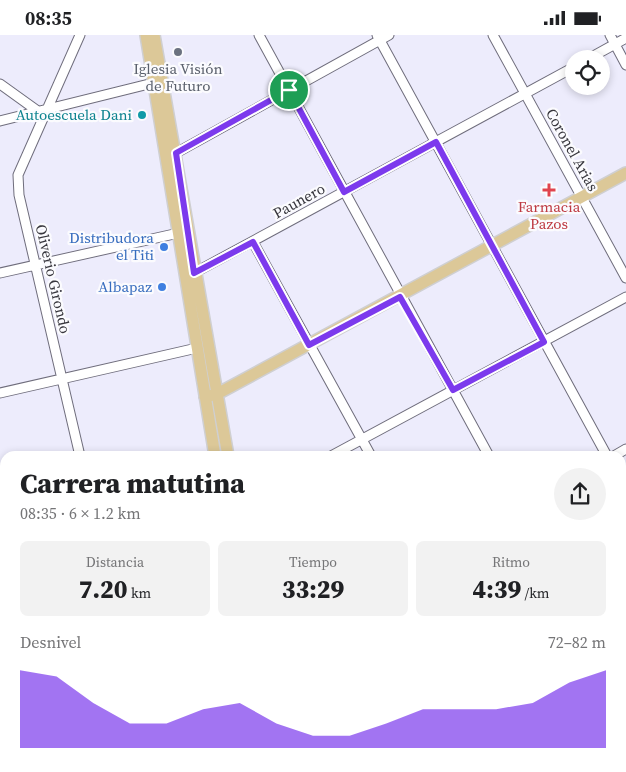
<!DOCTYPE html>
<html lang="es">
<meta charset="utf-8">
<style>
body{margin:0;font-family:"Source Serif 4",serif;background:#f2f2f2;color:#202124;height:100vh;display:flex;flex-direction:column;font-size:19px;white-space:nowrap}
*{box-sizing:border-box;margin:0}
p{font-size:16px;color:#757577}
.icon{flex:none;width:28px;height:28px;fill:none;stroke:currentColor;stroke-width:2;stroke-linecap:round;stroke-linejoin:round}
.map{position:relative;flex:1;overflow:hidden}
.sheet{position:absolute;left:0px;top:416px;width:626px;height:321px;display:flex;flex-direction:column;background:#fff;border-radius:15px 15px 0 0;box-shadow:0 2px 8px #0003}
.sheet>*{flex:none}
.controls{position:absolute;left:565px;top:15px;display:grid;gap:10px}
.controls a{display:grid;place-items:center;width:45px;height:45px;border-radius:50%;background:#fff;box-shadow:0 2px 8px #0003;font-size:25px}
.pin{position:absolute;display:grid;place-items:center;width:42px;height:42px;color:#fff;margin:-21px;border:2px solid #fff;border-radius:50%;box-shadow:0 1px 5px #0007}
.round{display:grid;place-items:center;flex:none;width:52px;height:52px;border-radius:26px;background:#f2f2f2}
.head{display:flex;align-items:center;justify-content:space-between;height:85px;padding:0 20px}
h1{font-size:28px;font-weight:800;line-height:38px}
.stats{display:grid;grid-template-columns:repeat(3,1fr);gap:8px;height:85px;padding:5px 20px}
.stats div{display:grid;align-content:center;border-radius:8px;background:#f2f2f2;text-align:center}
.stats b{font-size:25px;font-weight:800}
.stats small{font-size:14px;font-weight:400}
.stats p{font-size:14px}
.chart{height:140px;padding:10px 20px}
.chart p{display:flex;justify-content:space-between}
.chart svg{width:100%;height:90px;margin-top:5px;fill:#7c3aed;opacity:.7}
.status{display:flex;justify-content:space-between;align-items:center;height:35px;padding:0 25px;background:#fff;direction:ltr}
.status svg{height:14px;fill:currentColor}
.map>svg:first-child{display:block}
.lines{fill:none;stroke-linecap:round;stroke-linejoin:round}
.minor-casing{stroke:#6f6d7c;stroke-width:11}
.major-casing{stroke:#cfcfd1;stroke-width:14}
.minor{stroke:#fff;stroke-width:9}
.major{stroke:#dcc898;stroke-width:11}
.rail{stroke:#6e6d77;stroke-width:2;stroke-dasharray:6 6;stroke-linecap:butt}
.route-casing{stroke:#fff;stroke-width:10}
.route{stroke:#7c3aed;stroke-width:6}
.worship-dot{fill:#6b7280;stroke:#fbfbfe;stroke-width:2}
.culture-dot{fill:#0f9aa8;stroke:#fbfbfe;stroke-width:2}
.health-dot{fill:#e0444e;stroke:#fbfbfe;stroke-width:2}
.shop-dot{fill:#3f7fe0;stroke:#fbfbfe;stroke-width:2}
.labels{text-anchor:middle;stroke-width:4.5;stroke-linejoin:round;paint-order:stroke}
.worship-label{font-size:15px;fill:#5b616d;stroke:#fbfbfe}
.culture-label{font-size:15px;fill:#0d838f;stroke:#fbfbfe;text-anchor:end}
.street-label{font-size:15px;fill:#38373e;stroke:#fbfbfe}
.health-label{font-size:15px;fill:#be3a42;stroke:#fbfbfe}
.shop-label{font-size:15px;fill:#366cbe;stroke:#fbfbfe;text-anchor:end}
</style>
<div class="status"><b>08:35</b><svg viewBox="0 0 49 12"><path d="M0 12V9h3v3zM5 12V6h3v6zM10 12V3h3v9zM15 12V0h3v12zM26 1h20v11H26zM47 4h2v5h-2z"/></svg></div>
<div class="map">
<svg width="626" height="737" viewBox="0 0 626 737">
<rect width="100%" height="100%" fill="#edecfc"/>
<g class="lines">
<defs>
<path id="minor" d="M259 0 489 421
M377 0 607 421
M493 0 626 243
M610 0 626 30
M588 24 626 3
M0 49 39 77
M0 86 153 48
M176 118 389 0
M253 207 371 421
M0 238 183 197
M194 238 574 32
M0 358 197 313
M80 421 19 160 18 140 80 0
M331 421 626 262
M614 421 626 414
M0 480 5 479
M0 515 5 537
M0 601 5 600
M0 725 5 724
M51 732 52 737
M152 732 153 737
M260 732V737
M282 732 283 737
M559 732V737
M625 737 626 735"/>
<path id="major" d="M146 0 215 421
M154 0 228 421
M205 362 217 359 626 138
M267 732 268 737"/>
</defs>
<use href="#minor" class="minor-casing"/>
<use href="#major" class="major-casing"/>
<use href="#minor" class="minor"/>
<use href="#major" class="major"/>
<path class="rail" d="M621 506 626 503
M362 737 367 732"/>
</g>
<g class="lines">
<defs>
<path id="route" d="M289 55 344 157 436 107 544 307 453 355 400 262 309 310 253 207 194 238 176 118Z"/>
</defs>
<use href="#route" class="route-casing"/>
<use href="#route" class="route"/>
</g>
<circle class="worship-dot" cx="178" cy="17" r="5"/>
<circle class="culture-dot" cx="142" cy="80" r="5"/>
<path class="health-dot" d="M546.5 147.5h5v5h5v5h-5v5h-5v-5h-5v-5h5z"/>
<g class="shop-dot">
<circle cx="164" cy="212" r="5"/>
<circle cx="162" cy="252" r="5"/>
</g>
<g class="labels">
<g class="worship-label">
<text x="178" y="39">Iglesia Visión<tspan x="178" dy="17">de Futuro</tspan></text>
</g>
<g class="culture-label">
<text x="132" y="85">Autoescuela Dani</text>
</g>
<g class="street-label">
<text transform="translate(572 115) rotate(61)" y="5">Coronel Arias</text>
<text transform="translate(299 166) rotate(-29)" y="5">Paunero</text>
<text transform="translate(53 244) rotate(77)" y="5">Oliverio Girondo</text>
</g>
<g class="health-label">
<text x="549" y="177">Farmacia<tspan x="549" dy="17">Pazos</tspan></text>
</g>
<g class="shop-label">
<text x="154" y="208">Distribudora<tspan x="154" dy="17">el Titi</tspan></text>
<text x="152" y="257">Albapaz</text>
</g>
</g>
</svg>
<div class="controls">
<a><svg class="icon" aria-label="locate" viewBox="0 0 24 24"><circle cx="12" cy="12" r="6"/><path d="M12 2v4M12 18v4M2 12h4M18 12h4"/></svg></a>
</div>
<div class="pin" style="left:289px;top:55px;background:#1e9e55"><svg class="icon" aria-label="arrive" viewBox="0 0 24 24"><path d="M6 21V4h12l-3 4 3 4H6"/></svg></div>
<section class="sheet">
<div class="head"><div><h1>Carrera matutina</h1><p>08:35 · 6 × 1.2 km</p></div><a class="round"><svg class="icon" aria-label="share" viewBox="0 0 24 24"><path d="M12 15V3M7 8l5-5 5 5M5 13v7h14v-7"/></svg></a></div>
<div class="stats">
<div><p>Distancia</p><b>7.20<small> km</small></b></div>
<div><p>Tiempo</p><b>33:29</b></div>
<div><p>Ritmo</p><b>4:39<small> /km</small></b></div>
</div>
<div class="chart"><p><span>Desnivel</span>72–82 m</p>
<svg viewBox="0 0 160 44" preserveAspectRatio="none"><path d="M0 44V6L10 9L20 22L30 32L40 32L50 25L60 22L70 32L80 38L90 38L100 32L110 25L120 25L130 25L140 22L150 12L160 6V44z"/></svg>
</div>
</section>
</div>
